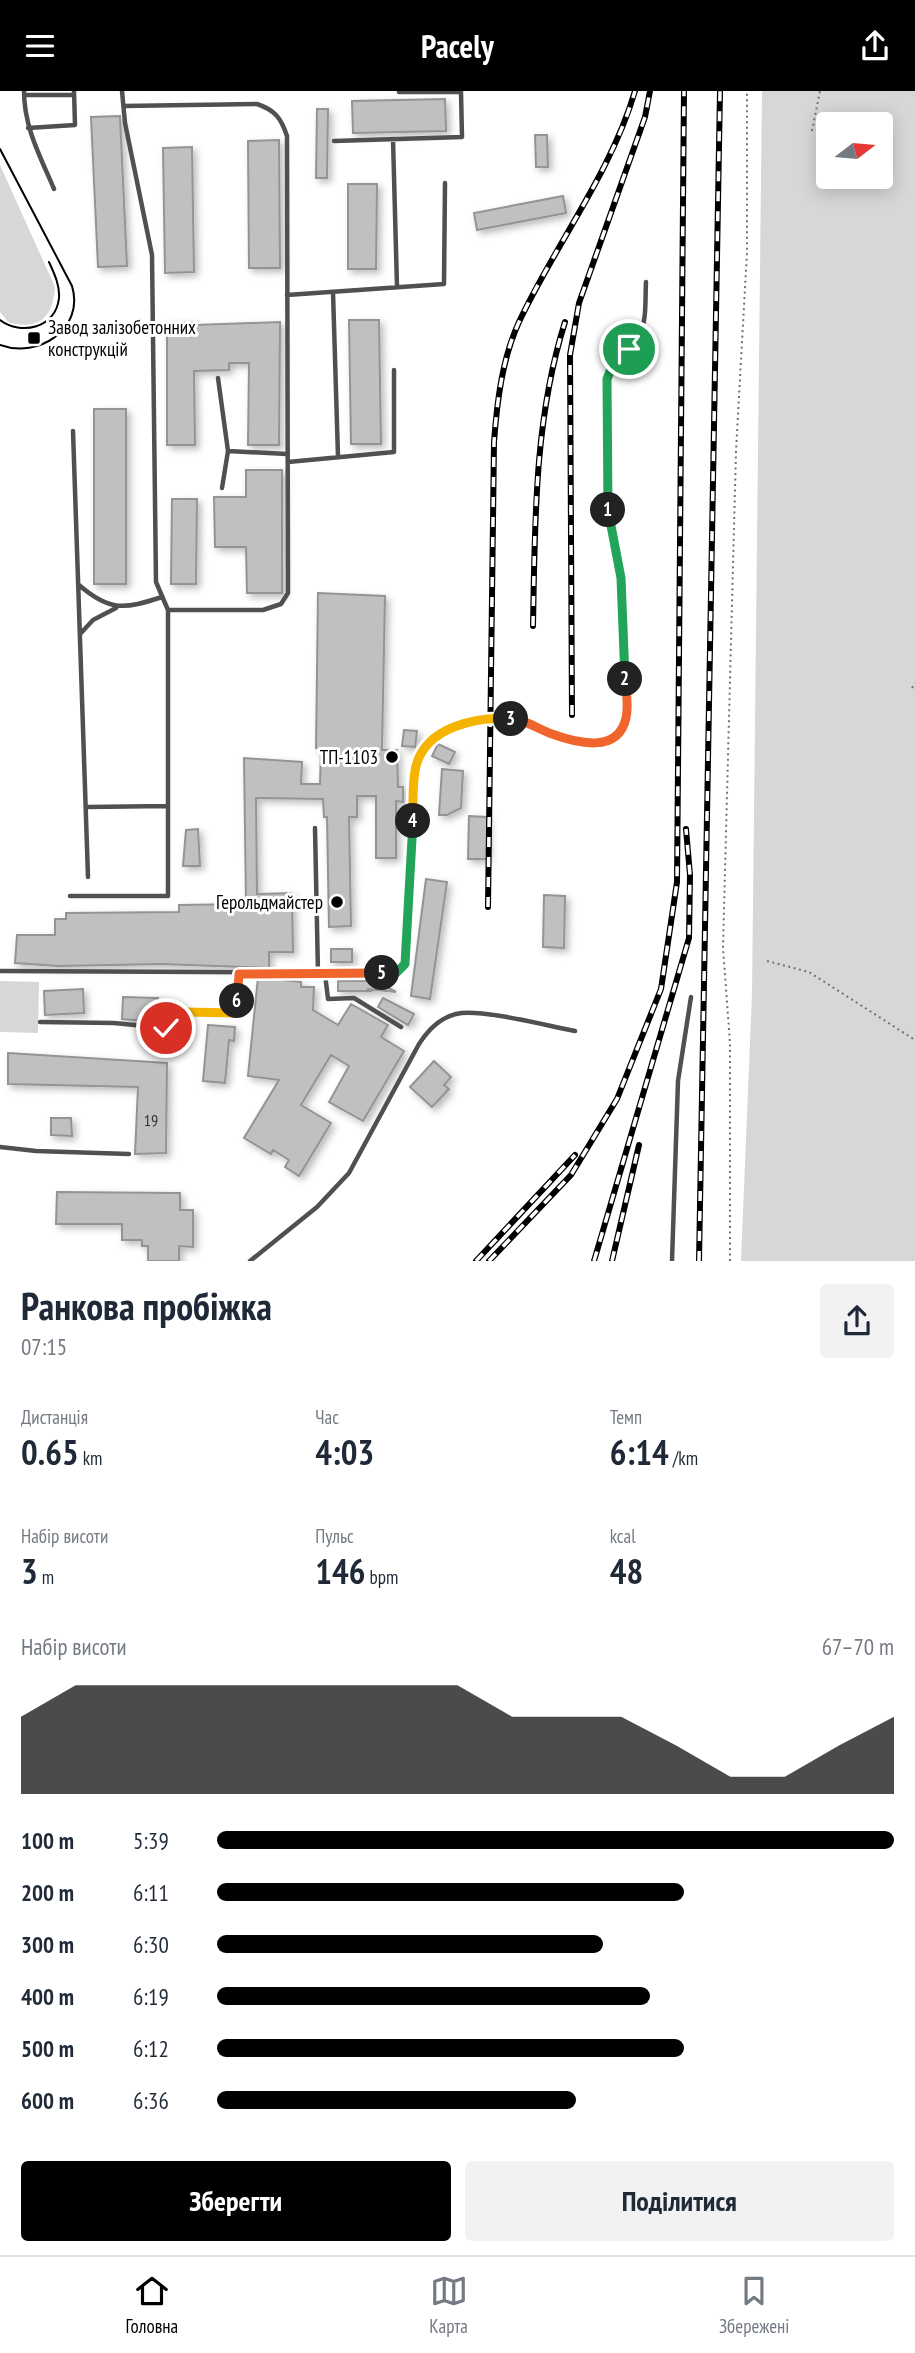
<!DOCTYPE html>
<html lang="uk">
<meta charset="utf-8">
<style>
body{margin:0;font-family:"PT Sans Narrow",sans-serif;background:#f2f2f3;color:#1f2937;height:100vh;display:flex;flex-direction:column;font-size:26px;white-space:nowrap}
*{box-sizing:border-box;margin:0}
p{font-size:23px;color:#747a83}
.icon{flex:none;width:38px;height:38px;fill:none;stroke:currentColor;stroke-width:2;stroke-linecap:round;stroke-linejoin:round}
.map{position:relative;height:1170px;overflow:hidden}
.drawer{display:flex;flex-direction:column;background:#fff;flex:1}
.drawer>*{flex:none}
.needle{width:46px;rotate:74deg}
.buttons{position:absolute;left:816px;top:21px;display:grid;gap:14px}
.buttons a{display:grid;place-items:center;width:77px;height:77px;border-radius:7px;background:#fff;box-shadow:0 4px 18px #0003;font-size:35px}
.pin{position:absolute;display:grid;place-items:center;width:60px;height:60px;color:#fff;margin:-30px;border:4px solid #fff;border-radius:50%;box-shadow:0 2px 7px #0007}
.km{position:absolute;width:35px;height:35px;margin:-18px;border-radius:50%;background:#222;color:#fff;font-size:19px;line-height:35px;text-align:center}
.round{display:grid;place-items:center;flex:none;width:74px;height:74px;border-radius:7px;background:#f2f2f3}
.head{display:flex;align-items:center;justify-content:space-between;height:119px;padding:0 21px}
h1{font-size:38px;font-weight:600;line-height:52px}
.metrics{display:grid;grid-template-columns:repeat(3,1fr);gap:10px;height:119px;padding:7px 21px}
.metrics div{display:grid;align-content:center}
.metrics b{font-size:35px;font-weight:600}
.metrics small{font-size:19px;font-weight:400}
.metrics p{font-size:19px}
.chart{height:196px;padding:14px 21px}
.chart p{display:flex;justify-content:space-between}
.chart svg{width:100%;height:126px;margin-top:7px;fill:#000;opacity:.7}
.action{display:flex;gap:14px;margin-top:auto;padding:14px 21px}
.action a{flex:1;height:80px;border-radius:7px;background:#000;color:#fff;font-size:28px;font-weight:600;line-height:80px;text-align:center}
.action a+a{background:#f2f2f3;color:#1f2937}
ul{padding:0 21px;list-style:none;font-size:23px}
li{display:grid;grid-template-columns:112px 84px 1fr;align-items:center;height:52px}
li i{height:18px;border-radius:9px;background:#000}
header{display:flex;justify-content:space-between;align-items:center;height:91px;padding:0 21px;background:#000;color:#fff;font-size:32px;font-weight:600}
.menu{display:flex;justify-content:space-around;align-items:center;height:98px;border-top:2px solid #e0e1e3;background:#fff;font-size:19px;color:#747a83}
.menu a{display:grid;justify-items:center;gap:4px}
.menu .selected{color:#000}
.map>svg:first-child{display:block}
.green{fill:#d7d7d7;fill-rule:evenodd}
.building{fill:#c0c0c0;stroke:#949494;stroke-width:2;filter:url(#shadow)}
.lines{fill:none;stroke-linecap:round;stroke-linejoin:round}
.path{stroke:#727272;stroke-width:2;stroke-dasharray:2 3.5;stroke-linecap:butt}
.lane{stroke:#505050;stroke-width:4.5}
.tram{stroke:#000;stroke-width:2}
.rail-casing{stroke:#000;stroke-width:6}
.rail{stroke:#fff;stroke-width:3.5;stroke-dasharray:10;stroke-linecap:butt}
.split-1-casing{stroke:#fff;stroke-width:14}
.split-2-casing{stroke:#fff;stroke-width:14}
.split-3-casing{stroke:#fff;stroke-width:14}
.split-4-casing{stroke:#fff;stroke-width:14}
.split-5-casing{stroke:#fff;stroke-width:14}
.split-6-casing{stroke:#fff;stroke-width:14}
.split-7-casing{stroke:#fff;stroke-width:14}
.split-1{stroke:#22a559;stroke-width:9}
.split-2{stroke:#22a559;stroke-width:9}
.split-3{stroke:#f0652b;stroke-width:9}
.split-4{stroke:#f5b400;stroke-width:9}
.split-5{stroke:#22a559;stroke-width:9}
.split-6{stroke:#f0652b;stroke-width:9}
.split-7{stroke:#f5b400;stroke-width:9}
.poi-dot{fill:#000;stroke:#fff;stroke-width:2.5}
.labels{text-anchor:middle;stroke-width:6;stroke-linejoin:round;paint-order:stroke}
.number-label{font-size:16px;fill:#303030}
.poi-label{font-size:19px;fill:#000;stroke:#fff;text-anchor:end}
</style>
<header><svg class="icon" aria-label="menu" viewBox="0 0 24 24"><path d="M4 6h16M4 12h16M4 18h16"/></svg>Pacely<svg class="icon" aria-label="share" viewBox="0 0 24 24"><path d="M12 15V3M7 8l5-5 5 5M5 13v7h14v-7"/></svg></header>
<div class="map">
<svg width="915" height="1170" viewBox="0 0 915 1170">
<defs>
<filter id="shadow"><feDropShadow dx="3.5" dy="3.5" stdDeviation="3.5" flood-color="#0004"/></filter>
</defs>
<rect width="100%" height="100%" fill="#fff"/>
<path class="green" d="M762 0H915V1170H741L752 902ZM828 33H880V86H828Z
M0 74 55 196C53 226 40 240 8 231L0 221Z
M0 890 39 891 38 942 0 941Z"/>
<path class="building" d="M445 8 446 40 353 42 352 10Z
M317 18H328L327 87H316Z
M120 25 127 175 98 176 91 26Z
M535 44H547L548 76H536Z
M279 49 280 177H249L248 50Z
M192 56 194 181 165 182 163 57Z
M348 93H377L376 178H348Z
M563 105 566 122 477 139 474 122Z
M349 229H379L381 353H351Z
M167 231H194V234L280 231 279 354H248L249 272H229V279L194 280 195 354H167Z
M94 318H126V493H94Z
M246 379H282V502H247L246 456H215L214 406H246Z
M172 408H197L196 493H171Z
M318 502 385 505 382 659H397L398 696H403V711L396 710V767H376V705H357V726H349L351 835 329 836 327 726H324L323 708 256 707 257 803 292 802 293 861H269V877L161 873 59 875 15 872 17 844H55V828H66V822L179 821V814L246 813 244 667 302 671 301 693H320L321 658 316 657Z
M404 639 417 640 415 656 402 655Z
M438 653 455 661 449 673 432 665Z
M442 678 463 680 461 717 447 724H439Z
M469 725 487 726V768H468Z
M198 738 200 775H183L186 739Z
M426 788 447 791 430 908 411 905Z
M544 804 565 805 564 857 543 856Z
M331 858H352V871H331Z
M258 886 301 891V896H314L313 919 338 934 351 913 388 934 381 946 404 960 363 1030 329 1011 349 975 331 964 301 1014 331 1032 299 1085 285 1076 289 1069 273 1059 271 1063 244 1047 279 989 248 985Z
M338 890H376L396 901 367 898 372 900H338Z
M83 898 84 922 45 924 44 900Z
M123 906 158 907 157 931 122 928Z
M383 907 414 923 408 934 378 916Z
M208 934 235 936 234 950 229 949 225 992 203 990Z
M8 962 167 972 166 1062 135 1063 138 996 8 993Z
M434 970 451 986 444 994 449 998 432 1016 410 996Z
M51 1027H71L72 1045 51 1044Z
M57 1101 180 1102V1119H193V1156L179 1155V1170H148V1155H142V1149H122V1133H56Z"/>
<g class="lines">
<path class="path" d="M812 40 820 0
M912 597 915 592
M767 870 809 881 915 949
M730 1170V952L723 857 736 360 747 161V0"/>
<path class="lane" d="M24 0C24 36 40 65 54 98
M24 4H74
M124 15 257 13C275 19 281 27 287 45L288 502 281 513 263 519H168
M28 37 75 34 74 0
M393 48 397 196
M334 50 462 46 461 1H399
M333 201 338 366
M287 204 444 193 445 92
M218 287 228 360 222 397
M73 340 88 786
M228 360 287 363
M288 371 394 361V279
M79 494C110 521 125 518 162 506
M81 542 93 529 116 517
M87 716 168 715
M315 737 318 883
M70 805H168V519L156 491 152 164 125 32 122 0
M0 880 396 882 406 873 415 677 427 653 441 643 464 632 489 626 523 629 551 643 600 653 611 650 626 627 622 498 608 431 607 288C611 266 631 262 640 243 647 228 645 208 646 191
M325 883 328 908 354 907 401 936
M40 931 114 932 166 937 186 921 236 922 239 883
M0 1056 36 1060 129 1063
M250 1170 317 1116 349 1082 419 953C428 939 439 927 456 923 480 917 548 935 575 940
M672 1170 678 990 691 906"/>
<path class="tram" d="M0 58 72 195C85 238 38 268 0 254
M0 229C21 245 56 237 59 207 60 194 54 182 49 171"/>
<defs>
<path id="rail" d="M533 535C535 432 534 329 565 231
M572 624 570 264 579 212 645 26 650 0
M488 816 494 351C497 311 502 268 519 231 555 154 611 82 635 0
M476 1170 575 1064
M489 1170 571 1084 617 1008 661 898 677 791 684 0
M594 1170 689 847 690 784 686 738
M612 1170 639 1054
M699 1170 720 0"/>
</defs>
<use href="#rail" class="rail-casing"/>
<use href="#rail" class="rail"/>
</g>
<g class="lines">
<defs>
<path id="split-1" d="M608 419 607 288 615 268 629 258"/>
<path id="split-2" d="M608 419 621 487 625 588"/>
<path id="split-3" d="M511 628C527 629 538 638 552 643 577 652 618 663 626 627 629 615 626 600 625 588"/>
<path id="split-4" d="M413 730C413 713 412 692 416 675 426 636 477 625 511 628"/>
<path id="split-5" d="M382 882H396L405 873 413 730"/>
<path id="split-6" d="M237 910 239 883 382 882"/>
<path id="split-7" d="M166 937 186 921 236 922 237 910"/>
</defs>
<use href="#split-1" class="split-1-casing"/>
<use href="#split-2" class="split-2-casing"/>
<use href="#split-3" class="split-3-casing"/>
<use href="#split-4" class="split-4-casing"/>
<use href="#split-5" class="split-5-casing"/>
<use href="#split-6" class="split-6-casing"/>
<use href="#split-7" class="split-7-casing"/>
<use href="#split-1" class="split-1"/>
<use href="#split-2" class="split-2"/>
<use href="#split-3" class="split-3"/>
<use href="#split-4" class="split-4"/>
<use href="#split-5" class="split-5"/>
<use href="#split-6" class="split-6"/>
<use href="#split-7" class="split-7"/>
</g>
<g class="poi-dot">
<rect x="27" y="240" width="14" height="14" rx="3.5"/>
<circle cx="392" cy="666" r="7"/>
<circle cx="337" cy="811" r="7"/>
</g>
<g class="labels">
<g class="number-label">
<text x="151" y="1035">19</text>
</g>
<g class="poi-label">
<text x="48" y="243" text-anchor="start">Завод залізобетонних<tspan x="48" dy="22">конструкцій</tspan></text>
<text x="378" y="673">ТП-1103</text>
<text x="323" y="818">Герольдмайстер</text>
</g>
</g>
</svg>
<div class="buttons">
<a><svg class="needle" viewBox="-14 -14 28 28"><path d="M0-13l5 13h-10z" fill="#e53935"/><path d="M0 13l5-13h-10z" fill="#747a83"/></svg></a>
</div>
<div class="pin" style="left:629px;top:258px;background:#1e9e55"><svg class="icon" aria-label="arrive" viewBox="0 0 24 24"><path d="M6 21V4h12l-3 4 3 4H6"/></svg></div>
<div class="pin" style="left:166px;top:937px;background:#d93025"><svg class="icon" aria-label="check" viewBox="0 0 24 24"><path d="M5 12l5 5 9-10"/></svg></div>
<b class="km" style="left:608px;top:419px">1</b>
<b class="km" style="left:625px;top:588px">2</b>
<b class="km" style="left:511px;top:628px">3</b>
<b class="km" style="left:413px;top:730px">4</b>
<b class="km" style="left:382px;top:882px">5</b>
<b class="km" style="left:237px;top:910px">6</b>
</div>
<section class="drawer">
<div class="head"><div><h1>Ранкова пробіжка</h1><p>07:15</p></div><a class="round"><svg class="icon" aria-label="share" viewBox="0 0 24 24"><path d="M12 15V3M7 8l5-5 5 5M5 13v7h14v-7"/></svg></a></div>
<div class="metrics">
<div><p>Дистанція</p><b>0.65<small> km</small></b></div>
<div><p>Час</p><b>4:03</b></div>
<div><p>Темп</p><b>6:14<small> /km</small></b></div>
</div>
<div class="metrics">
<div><p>Набір висоти</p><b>3<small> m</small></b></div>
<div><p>Пульс</p><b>146<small> bpm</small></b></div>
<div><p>kcal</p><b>48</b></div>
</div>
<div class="chart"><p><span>Набір висоти</span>67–70 m</p>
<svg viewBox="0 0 160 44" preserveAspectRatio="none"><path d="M0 44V17L10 6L20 6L30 6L40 6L50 6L60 6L70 6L80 6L90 17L100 17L110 17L120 27L130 38L140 38L150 27L160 17V44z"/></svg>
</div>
<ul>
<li><b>100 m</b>5:39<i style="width:100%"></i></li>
<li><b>200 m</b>6:11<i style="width:69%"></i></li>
<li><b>300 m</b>6:30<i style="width:57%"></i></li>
<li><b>400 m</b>6:19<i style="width:64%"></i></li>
<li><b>500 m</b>6:12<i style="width:69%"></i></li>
<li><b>600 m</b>6:36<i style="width:53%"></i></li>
</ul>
<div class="action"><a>Зберегти</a><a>Поділитися</a></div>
</section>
<nav class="menu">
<a class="selected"><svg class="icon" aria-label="home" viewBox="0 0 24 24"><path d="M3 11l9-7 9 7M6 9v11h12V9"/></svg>Головна</a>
<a><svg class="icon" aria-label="map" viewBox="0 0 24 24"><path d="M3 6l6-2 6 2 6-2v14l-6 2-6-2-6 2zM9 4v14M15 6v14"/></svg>Карта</a>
<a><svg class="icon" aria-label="saved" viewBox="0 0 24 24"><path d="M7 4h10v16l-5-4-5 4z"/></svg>Збережені</a>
</nav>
